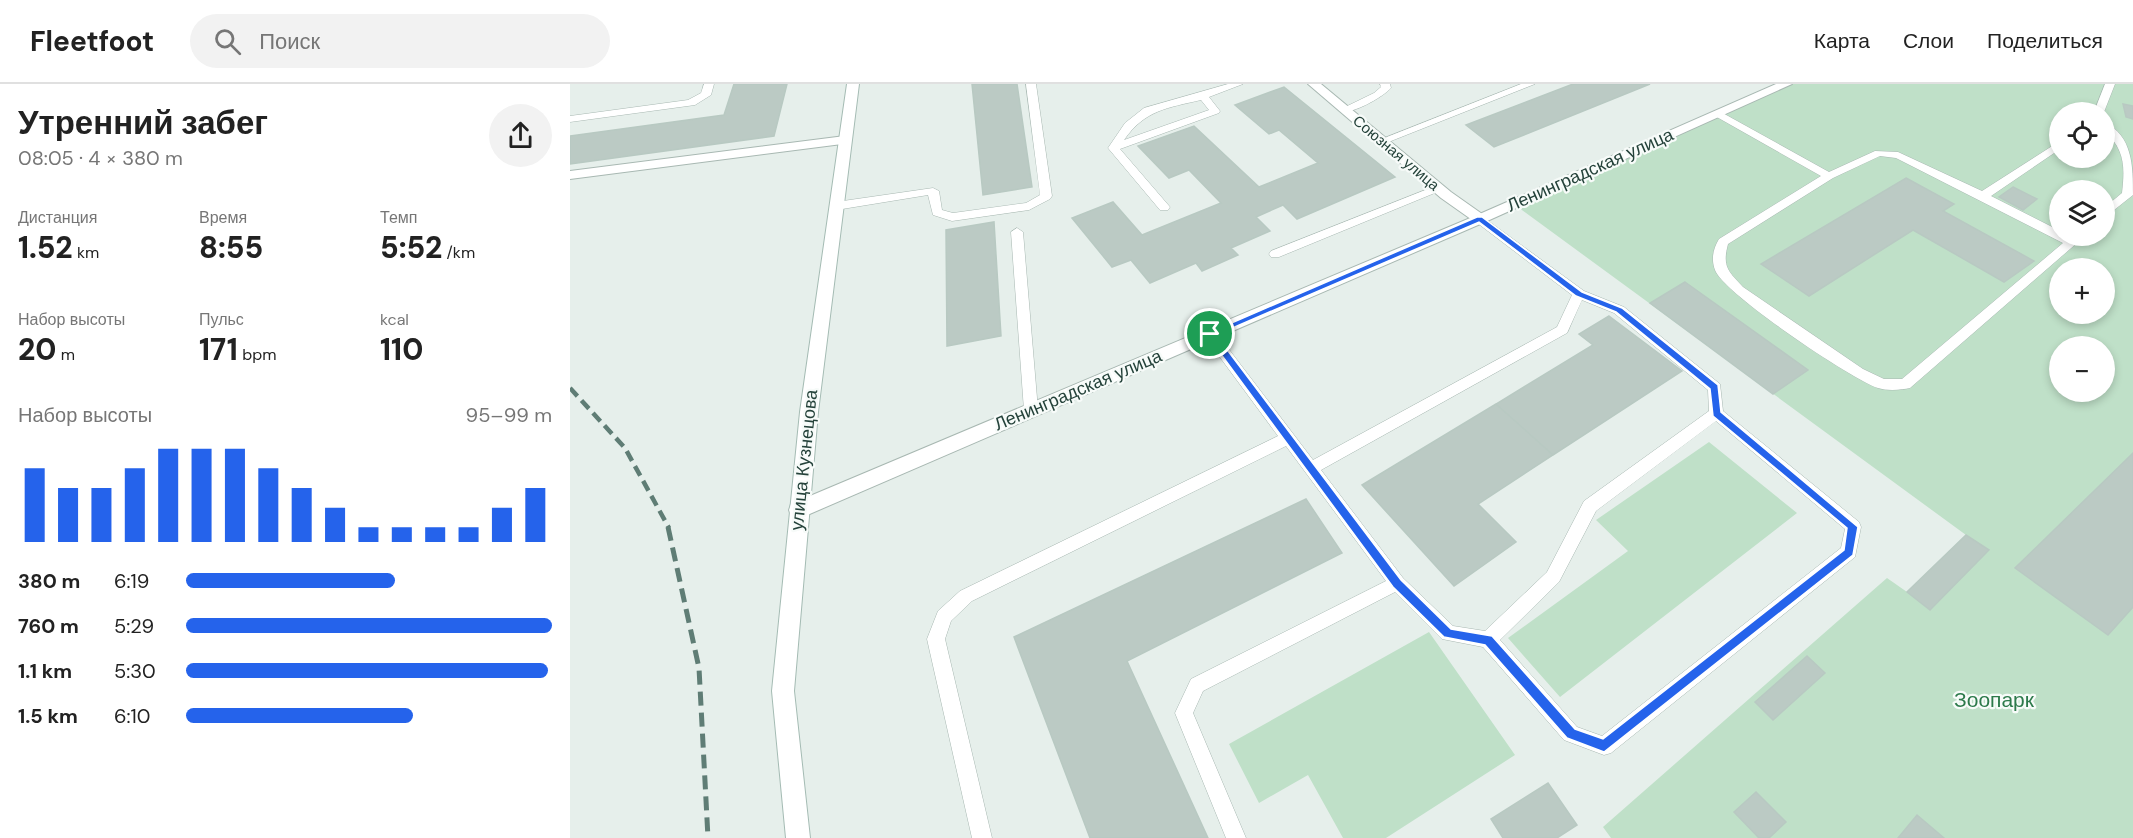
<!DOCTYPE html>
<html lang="ru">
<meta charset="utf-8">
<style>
body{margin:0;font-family:"DM Sans",sans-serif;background:#f2f2f2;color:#222;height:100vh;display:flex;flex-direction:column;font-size:22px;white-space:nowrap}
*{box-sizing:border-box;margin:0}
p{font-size:20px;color:#767676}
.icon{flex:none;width:33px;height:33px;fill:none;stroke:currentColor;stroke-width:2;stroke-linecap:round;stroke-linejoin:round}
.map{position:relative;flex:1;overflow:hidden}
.panel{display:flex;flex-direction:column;background:#fff;width:570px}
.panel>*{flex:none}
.buttons{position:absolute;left:1479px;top:18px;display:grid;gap:12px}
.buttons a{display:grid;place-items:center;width:66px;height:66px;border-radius:50%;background:#fff;box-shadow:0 3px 9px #0003;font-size:30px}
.pin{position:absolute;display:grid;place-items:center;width:51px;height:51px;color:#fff;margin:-26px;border:3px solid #fff;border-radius:50%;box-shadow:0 2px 6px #0007}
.round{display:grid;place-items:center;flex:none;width:63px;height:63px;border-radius:32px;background:#f2f2f2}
.head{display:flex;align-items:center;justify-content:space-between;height:102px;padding:0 18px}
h1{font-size:33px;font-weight:800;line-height:45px}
.metrics{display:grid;grid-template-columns:repeat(3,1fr);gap:9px;height:102px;padding:6px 18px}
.metrics div{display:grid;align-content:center}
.metrics b{font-size:30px;font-weight:800}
.metrics small{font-size:16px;font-weight:400}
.metrics p{font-size:16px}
.chart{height:168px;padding:12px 18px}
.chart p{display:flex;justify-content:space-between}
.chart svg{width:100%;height:108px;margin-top:6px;stroke:#2563eb;stroke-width:6}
ul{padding:0 18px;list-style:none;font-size:20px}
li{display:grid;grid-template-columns:96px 72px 1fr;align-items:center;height:45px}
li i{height:15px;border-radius:8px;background:#2563eb}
header{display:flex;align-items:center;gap:36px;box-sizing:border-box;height:84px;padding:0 30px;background:#fff;border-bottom:2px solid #e0e0e0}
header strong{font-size:28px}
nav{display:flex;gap:33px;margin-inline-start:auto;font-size:21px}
.search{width:420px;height:54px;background:#f2f2f2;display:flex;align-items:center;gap:15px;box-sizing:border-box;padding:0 21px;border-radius:33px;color:#767676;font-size:22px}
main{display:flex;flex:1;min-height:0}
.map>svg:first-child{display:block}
.green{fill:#bfe0c8;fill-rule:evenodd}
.building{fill:#bbcac4;stroke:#b8c9c2;stroke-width:1.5}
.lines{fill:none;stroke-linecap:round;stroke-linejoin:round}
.service-casing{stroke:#a8b8b2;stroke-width:1}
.minor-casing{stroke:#a8b8b2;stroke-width:2}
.tertiary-casing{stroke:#a8b8b2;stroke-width:2}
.secondary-casing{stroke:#a4bbb3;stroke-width:2}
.service{fill:#fff;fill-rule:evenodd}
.minor{fill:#fff;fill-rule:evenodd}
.tertiary{fill:#fff;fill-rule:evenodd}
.secondary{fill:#fff;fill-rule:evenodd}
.rail-far1{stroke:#5f7d75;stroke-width:4.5;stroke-dasharray:11 6;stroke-linecap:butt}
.rail{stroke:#5f7d75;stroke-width:5;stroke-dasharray:14 7;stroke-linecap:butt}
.route{fill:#2563eb;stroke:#fff;stroke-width:1.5;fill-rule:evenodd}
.labels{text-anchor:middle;stroke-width:4.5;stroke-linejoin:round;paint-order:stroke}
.far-street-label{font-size:15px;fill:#24423a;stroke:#f7fbf9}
.street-label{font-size:18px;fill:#24423a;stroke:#f7fbf9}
.near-park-label{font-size:21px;fill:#2d7a4b;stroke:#f7fbf9}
</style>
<header>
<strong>Fleetfoot</strong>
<div class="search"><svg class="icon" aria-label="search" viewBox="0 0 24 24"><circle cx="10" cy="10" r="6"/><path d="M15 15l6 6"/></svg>Поиск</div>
<nav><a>Карта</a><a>Слои</a><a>Поделиться</a></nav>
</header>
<main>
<section class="panel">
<div class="head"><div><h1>Утренний забег</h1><p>08:05 · 4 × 380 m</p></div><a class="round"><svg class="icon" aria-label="share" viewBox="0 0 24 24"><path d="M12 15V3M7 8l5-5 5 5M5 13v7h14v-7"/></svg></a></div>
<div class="metrics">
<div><p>Дистанция</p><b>1.52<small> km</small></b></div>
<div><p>Время</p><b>8:55</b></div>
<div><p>Темп</p><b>5:52<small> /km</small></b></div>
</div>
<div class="metrics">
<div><p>Набор высоты</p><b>20<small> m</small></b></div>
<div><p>Пульс</p><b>171<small> bpm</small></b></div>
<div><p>kcal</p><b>110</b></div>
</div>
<div class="chart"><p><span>Набор высоты</span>95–99 m</p>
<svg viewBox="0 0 160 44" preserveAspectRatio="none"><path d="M5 44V14M15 44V22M25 44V22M35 44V14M45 44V6M55 44V6M65 44V6M75 44V14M85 44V22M95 44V30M105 44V38M115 44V38M125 44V38M135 44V38M145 44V30M155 44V22"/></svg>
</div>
<ul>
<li><b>380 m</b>6:19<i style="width:57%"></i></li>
<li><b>760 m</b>5:29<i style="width:100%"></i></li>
<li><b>1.1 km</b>5:30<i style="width:99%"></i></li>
<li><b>1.5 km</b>6:10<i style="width:62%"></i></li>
</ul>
</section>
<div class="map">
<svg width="1563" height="754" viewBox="0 0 1563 754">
<rect width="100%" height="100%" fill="#e6efeb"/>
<path class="green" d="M1212 0H1563V754H1041L1033 743 1317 494 1337 508 1396 451 941 118ZM1490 28H1534V74H1490ZM1490 106H1534V152H1490ZM1490 184H1534V230H1490ZM1490 262H1534V308H1490Z
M1139 358 1227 429 990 613 938 554 1058 467 1026 436Z
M859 548 945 671 816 754H773L738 691 689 719 659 660Z"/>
<path class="building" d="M164 0H217L204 52 0 80V52L154 31Z
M402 0H447L462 103 413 111Z
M1003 0H1080L924 63 896 41Z
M714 3 825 93 727 135 713 121 686 133 700 147 661 164 668 171 632 187 626 179 580 199 561 176 542 183 502 134 543 118 572 151 651 119 619 86 599 94 568 62 624 42 689 103 748 79 709 46 699 50 665 21Z
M1553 20 1563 22V35L1556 33Z
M1336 94 1384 120 1373 127 1464 177 1434 198 1343 146 1239 212 1191 180Z
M1443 103 1467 115 1453 126 1429 113Z
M424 138 431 252 377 262 376 146Z
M1115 198 1238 286 1203 310 1080 219Z
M1039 232 1112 287 983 371 926 320 1023 261 1009 250Z
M926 320 983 371 908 420 946 458 884 502 792 401Z
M1563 369V523L1538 551 1445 484Z
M736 415 772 469 557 577 638 754H520L444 553Z
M1396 451 1419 466 1360 526 1337 508Z
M1237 572 1255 589 1203 636 1185 618Z
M978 699 1007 741 987 754H933L921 735Z
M1186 708 1216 738 1199 754H1189L1164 728Z
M1347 731 1374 754H1328Z"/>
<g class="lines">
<defs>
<path id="service" d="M134 0H144L141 11 125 21 0 38V32L118 16 131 9Z
M456 0H466L482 112 480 115 459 126 382 137 363 131 358 111 266 126 260 122 266 118 363 104 369 107 372 126 383 129 456 119 470 111Z
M658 0H673L639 13 650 27 649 29 550 65 600 123 598 126H590L538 64 555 39 574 24ZM631 16 639 26 554 56C575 26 597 24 631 16Z
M810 0H820L821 4C813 13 779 33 769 26L804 9 811 3Z
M951 0H965L816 59H808L807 57Z
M1535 0H1545L1534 28H1524Z
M1149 27 1259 88 1305 67 1328 68 1412 107 1490 57V65L1421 112 1490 147V152H1515L1340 304C1331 306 1317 307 1308 304 1281 295 1153 209 1145 186 1141 175 1143 165 1149 155L1251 92 1145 32V28ZM1310 72 1326 74 1493 159 1332 295H1314L1293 285 1173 203C1158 187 1152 183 1158 160L1263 94Z
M1534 38C1563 52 1563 82 1563 111L1534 134V124L1552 109C1555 83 1555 65 1534 47Z
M868 101 872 102V106L709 173H701L699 170 701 167Z
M910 131 1014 207 1054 223 1150 300 1153 327 1289 438 1291 443 1285 473 1041 669 1034 671 994 656 913 563 872 555 825 508 633 607 623 629 676 754H656L605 629 621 595 816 497 716 362 402 517 381 537 375 555 422 754H402L357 555 368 527 390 507 708 352 635 253 633 250 635 247H645L743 376 987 243 1002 211 906 138V132ZM1012 216 1044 229 1138 306 1139 327 1014 417 977 488 915 547 883 542 833 494 751 386 997 249ZM1146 337 1275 445 1271 464 1032 652 1007 643 930 556 989 498 1026 427Z
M447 144 453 148 468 326 466 330H456L454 326 441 148Z"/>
<path id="minor" d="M738 0H751L881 108 915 132 917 135 915 138H905L871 114Z
M275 52 281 56 280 59 0 95V87Z"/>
<path id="tertiary" d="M1206 0H1222L915 138 235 432 228 434 221 432 219 426 221 420 905 132Z"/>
<path id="secondary" d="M277 0H289L248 328 224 607 240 754H216L202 607 230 328Z"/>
</defs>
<use href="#service" class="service-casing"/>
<use href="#minor" class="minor-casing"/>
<use href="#tertiary" class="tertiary-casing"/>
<use href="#secondary" class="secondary-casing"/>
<use href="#service" class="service"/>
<use href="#minor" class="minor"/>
<use href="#tertiary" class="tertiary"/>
<use href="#secondary" class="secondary"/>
<path class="rail-far1" d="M0 304 55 364 99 444"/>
<path class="rail" d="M98 443 129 584 138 754"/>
</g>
<path class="route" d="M907 133H912L1012 208 1052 224 1148 301 1151 328 1288 443 1283 471 1034 668 997 654 915 561 874 553 823 503 636 250ZM909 138 1006 212 1046 228 1140 305 1143 332 1277 444 1274 466 1033 655 1005 645 922 552 881 545 831 496 646 251Z"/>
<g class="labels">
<g class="far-street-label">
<text transform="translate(826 69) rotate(40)" y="5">Союзная улица</text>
</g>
<g class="street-label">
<text transform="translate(1020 86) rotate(-24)" y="6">Ленинградская улица</text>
<text transform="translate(508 306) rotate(-23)" y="6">Ленинградская улица</text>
<text transform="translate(234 376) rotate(-84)" y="6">улица Кузнецова</text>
</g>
<g class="near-park-label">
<text x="1424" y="623">Зоопарк</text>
</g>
</g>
</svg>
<div class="buttons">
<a><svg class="icon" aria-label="locate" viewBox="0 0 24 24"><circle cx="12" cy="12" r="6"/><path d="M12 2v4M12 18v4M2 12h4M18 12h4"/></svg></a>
<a><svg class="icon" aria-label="layers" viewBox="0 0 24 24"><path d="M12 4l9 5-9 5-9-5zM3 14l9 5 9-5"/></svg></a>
<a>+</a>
<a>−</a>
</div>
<div class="pin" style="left:640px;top:250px;background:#1e9e55"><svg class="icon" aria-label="arrive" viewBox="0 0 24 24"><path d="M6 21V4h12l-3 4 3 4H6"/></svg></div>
</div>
</main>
